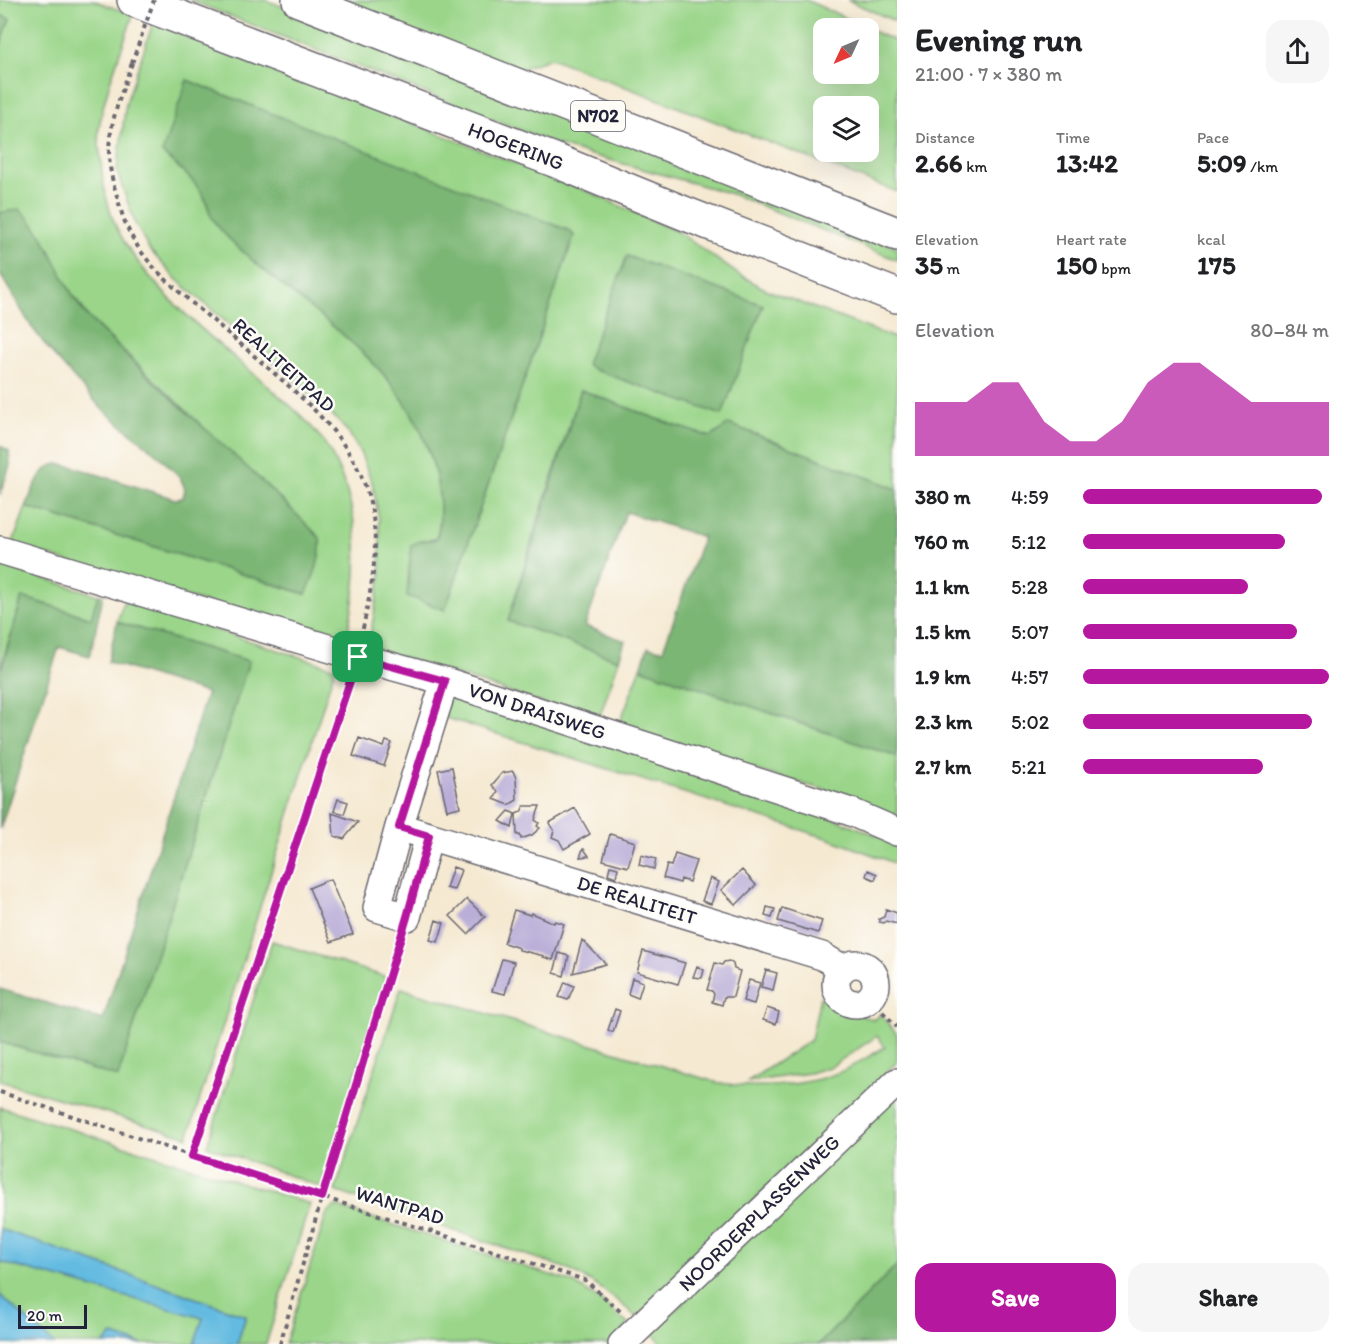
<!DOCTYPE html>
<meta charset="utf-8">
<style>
body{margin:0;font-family:Itim,sans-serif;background:#f6f6f6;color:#202124;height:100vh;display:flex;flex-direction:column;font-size:22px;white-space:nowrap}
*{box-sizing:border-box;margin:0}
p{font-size:20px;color:#757577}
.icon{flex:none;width:33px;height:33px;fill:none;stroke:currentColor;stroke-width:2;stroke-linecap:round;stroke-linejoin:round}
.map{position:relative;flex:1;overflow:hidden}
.side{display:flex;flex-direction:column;background:#fff;width:450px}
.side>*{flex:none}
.needle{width:39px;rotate:226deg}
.buttons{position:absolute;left:813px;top:18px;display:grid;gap:12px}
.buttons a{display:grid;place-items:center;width:66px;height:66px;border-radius:12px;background:#fff;box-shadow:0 6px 24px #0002;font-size:30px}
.scale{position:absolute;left:18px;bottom:15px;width:69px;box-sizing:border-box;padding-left:6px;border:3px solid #22223b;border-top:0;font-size:16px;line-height:21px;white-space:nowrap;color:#22223b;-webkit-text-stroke:4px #fdfcf7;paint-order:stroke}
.pin{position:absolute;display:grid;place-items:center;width:51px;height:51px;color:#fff;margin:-26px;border-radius:12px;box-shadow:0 3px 9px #0006}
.round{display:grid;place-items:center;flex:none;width:63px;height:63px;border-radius:18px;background:#f6f6f6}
.summary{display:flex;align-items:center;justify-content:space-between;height:102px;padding:0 18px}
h1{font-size:33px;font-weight:700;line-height:45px}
.figures{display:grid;grid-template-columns:repeat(3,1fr);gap:9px;height:102px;padding:6px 18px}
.figures div{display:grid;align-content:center}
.figures b{font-size:26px;font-weight:700}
.figures small{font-size:16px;font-weight:400}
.figures p{font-size:16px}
.chart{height:168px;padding:12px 18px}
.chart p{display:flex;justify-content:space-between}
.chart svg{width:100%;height:108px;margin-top:6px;fill:#b5179e;opacity:.7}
.action{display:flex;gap:12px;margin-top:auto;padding:12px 18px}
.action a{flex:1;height:69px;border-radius:18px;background:#b5179e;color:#fff;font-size:24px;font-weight:700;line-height:69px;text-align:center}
.action a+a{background:#f6f6f6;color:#202124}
ul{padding:0 18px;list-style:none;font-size:20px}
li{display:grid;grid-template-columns:96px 72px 1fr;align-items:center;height:45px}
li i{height:15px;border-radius:8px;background:#b5179e}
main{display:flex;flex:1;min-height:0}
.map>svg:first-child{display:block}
.green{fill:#9ad589;stroke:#5e7c62;stroke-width:1.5;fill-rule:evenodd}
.forest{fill:#7bb675;stroke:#4e6c58;stroke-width:1.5}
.water{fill:#64bbe1;stroke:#436e8e;stroke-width:1.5}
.building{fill:#baaed8}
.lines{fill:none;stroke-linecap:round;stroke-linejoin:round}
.minor-casing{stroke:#6c6870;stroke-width:30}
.trunk-casing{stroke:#6c6870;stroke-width:36}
.path{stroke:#6c6870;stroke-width:4;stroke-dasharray:4.5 4.5;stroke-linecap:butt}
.minor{stroke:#fff;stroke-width:27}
.trunk{stroke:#fff;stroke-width:33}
.path-bridge{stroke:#6c6870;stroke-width:4;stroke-dasharray:4.5 4.5;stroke-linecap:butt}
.route-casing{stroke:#fff;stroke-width:12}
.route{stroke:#b5179e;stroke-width:8}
.labels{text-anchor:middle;stroke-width:5;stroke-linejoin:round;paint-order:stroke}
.shield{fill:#fdfcf7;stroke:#646373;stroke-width:1.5}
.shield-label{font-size:18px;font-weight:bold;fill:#22223b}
.street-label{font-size:20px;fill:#22223b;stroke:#fdfcf7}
</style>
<main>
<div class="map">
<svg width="897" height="1344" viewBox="0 0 897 1344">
<rect width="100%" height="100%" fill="#fdfcf7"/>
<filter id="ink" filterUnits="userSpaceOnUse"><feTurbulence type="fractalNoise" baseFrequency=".0167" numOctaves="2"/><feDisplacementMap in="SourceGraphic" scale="12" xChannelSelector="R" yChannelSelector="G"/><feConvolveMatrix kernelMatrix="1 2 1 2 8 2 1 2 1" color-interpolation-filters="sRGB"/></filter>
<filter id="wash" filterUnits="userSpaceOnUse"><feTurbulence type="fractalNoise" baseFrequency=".008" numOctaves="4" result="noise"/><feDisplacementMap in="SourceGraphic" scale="24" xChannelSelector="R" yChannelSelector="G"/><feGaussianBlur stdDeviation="1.35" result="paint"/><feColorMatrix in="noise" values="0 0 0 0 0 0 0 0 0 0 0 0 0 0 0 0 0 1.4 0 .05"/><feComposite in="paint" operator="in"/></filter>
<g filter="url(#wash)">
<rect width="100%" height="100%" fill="#f5e9d2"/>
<path class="green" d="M0 0H93L133 15C121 52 105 90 99 128 97 138 100 150 101 160 102 184 109 217 122 238 155 294 211 337 261 380 286 402 319 428 334 459 364 519 360 580 345 644L12 545 26 507 305 594 277 497 89 318 78 301 0 212V46L9 19 0 15Z
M189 0H266L897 247V260L732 194 563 147Z
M330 0H806L868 28H824V74H868V29L897 42V192L551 58 515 71ZM824 106H868V152H824Z
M847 0H897V22Z
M153 23 587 191 678 232 738 274 767 290 897 339V489L729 424 711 437 673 425 581 390 538 520 508 621 619 660 598 721 374 648 369 642 381 576 379 520 373 485 360 452 348 432 324 406 176 279 149 249 135 223 117 172 126 103ZM162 153 383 158 570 231 574 236 445 610 421 541 436 539C443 518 440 497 436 476 411 363 314 320 238 247 229 239 217 227 211 216 208 209 207 201 203 195 193 178 176 165 162 153Z
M0 565 98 595 92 618 22 598 0 669Z
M124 601 335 668 188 1137 0 1081V1042L118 1077 249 661 117 622Z
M641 668 897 757V818L855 798 782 778 618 727Z
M450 696 789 801 897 843V864L830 839 443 717Z
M272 941 386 977 321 1187 207 1146Z
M401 988 719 1083C756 1089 799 1087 835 1074 852 1068 869 1056 885 1047L877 1036 832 1066 810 1073 747 1082 811 1040 820 997 836 1008 875 1020 880 1014 897 1034V1062L675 1277 637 1318C614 1296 594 1282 565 1268L335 1191Z
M897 1094V1265L819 1344H662L652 1333Z
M0 1107 310 1204 266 1344H237L246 1316 0 1229Z
M335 1206 572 1282 599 1299 629 1325 609 1344H285L327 1213Z
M0 1262 204 1318 194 1344H141L113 1335 103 1344H54L0 1295Z"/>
<path class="forest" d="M0 15 10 19 0 46Z
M187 80 570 231 574 236 445 610 407 596 411 545 421 541 436 539C443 518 440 497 436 476 411 363 314 320 238 247 229 239 217 227 211 216 208 209 207 201 203 195 193 178 176 165 162 153Z
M19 209C53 237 61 289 91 320 164 396 247 462 320 538 322 558 314 576 306 594L26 507C31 494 40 466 57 464 61 464 67 466 71 466L175 499 183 498 185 489 180 477 160 457 102 409 54 356 31 326 0 274V213Z
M627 256 763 305 722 415 595 370 586 364Z
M581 390 673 425 711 437 729 424 897 489V757L641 668 648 647 663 650 703 537 626 512 585 626 625 641 619 660 508 621Z
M0 446 9 451 10 465 0 495Z
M98 595H103L90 656 59 647 0 829V674L22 597 91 618Z
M117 622 249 661 118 1077 0 1042V989L103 1020 207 693 108 662Z
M897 1265V1344H819Z"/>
<path class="water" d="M0 1229 246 1316 237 1344H194L203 1318 0 1262Z
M0 1295 54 1344H0Z
M113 1335 141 1344H103Z"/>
<g id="blocks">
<path class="building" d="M359 738 384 747 386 741 392 743 384 766 353 756Z
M452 767 460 807 447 810 438 770Z
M513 771 516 778 517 800 509 805 494 799 498 792 492 785 502 773Z
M338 799 348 802 344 814 334 811Z
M524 806H540L535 820 539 823 537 826 540 828 532 835 521 839 520 835H517L516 814 521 812Z
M575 808 590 834 564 849 559 840 552 837 554 831 549 823Z
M509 811 515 814 512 828 500 821Z
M332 813 358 822 344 839 334 836Z
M610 834 635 842 628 867 603 860Z
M583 849H584L589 856 580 857Z
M675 854 696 861 689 882 681 879 680 883 663 878 667 865 671 866Z
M641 855 656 859 654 869 639 865Z
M610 866 618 868 616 877 608 874Z
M453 867 461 870 454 890 446 888Z
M742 870 756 885 736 905 721 890Z
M868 870 877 874 875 880 866 876Z
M710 878 719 882 711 904 702 901Z
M330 879 353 934 331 942 309 888Z
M467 899 485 917 468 934 450 916Z
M767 907 775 909 772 918 765 916Z
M782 908 822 921 818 933 778 921Z
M886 909 897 913V924L886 921 884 923 879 922V919L884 917Z
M514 910 530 915 531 913 554 923 555 921 564 924 553 960 543 957 544 956 519 950V948L504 943Z
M436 920 444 923 438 942 430 940Z
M582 940 606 964 573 973Z
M643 951 685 963 678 984 637 972Z
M559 953 569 956 564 976 554 973Z
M502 959 514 962 505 994 492 991Z
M729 961 733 964 734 969 740 971 733 997H724L722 1005 712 1002 714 994 712 991 707 990 715 963 722 965 724 962Z
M697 966 704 970 702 978 693 977Z
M766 970 777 973 773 990 761 987Z
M632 978 643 982 638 998 628 994Z
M749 980 760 983 754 1004 743 1001Z
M565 982 574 986 568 1000 559 997Z
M767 1008 779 1012 776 1024 763 1020Z
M615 1009 620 1011 613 1032 608 1030Z"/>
</g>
</g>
<g filter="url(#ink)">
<use href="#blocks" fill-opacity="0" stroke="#6c6870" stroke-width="1.5"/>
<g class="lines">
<defs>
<path id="minor" d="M0 550 358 657 445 681 851 812 897 832
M445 681 399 827 822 956 842 968
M399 827 377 908 407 917 429 836
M836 984a20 20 0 1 1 40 0a20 20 0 1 1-40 0Z
M622 1344 897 1082"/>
<path id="trunk" d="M134 0 554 160 686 214 897 296
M299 0 897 234"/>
</defs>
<use href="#minor" class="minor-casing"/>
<use href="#trunk" class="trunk-casing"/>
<path class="path" d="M132 63C122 92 110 120 109 151 109 166 112 181 117 196 121 212 126 228 135 242 150 268 175 288 198 308 221 327 244 347 267 367 305 400 343 432 363 480 384 534 373 579 362 633
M870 999 897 1027
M0 1092 192 1156 585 1280 621 1312
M192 1156 350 681
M280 1344 322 1197 400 939"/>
<use href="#minor" class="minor"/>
<use href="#trunk" class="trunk"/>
<path class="path-bridge" d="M132 63 154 0"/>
</g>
</g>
<g class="lines" filter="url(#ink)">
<defs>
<path id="route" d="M358 657 445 681 399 827 429 836 407 917 322 1197 192 1156Z"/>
</defs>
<use href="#route" class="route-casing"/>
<use href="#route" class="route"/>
</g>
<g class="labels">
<rect class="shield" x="571" y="101" width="54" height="30" rx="4.5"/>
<g class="shield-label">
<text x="598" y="122">N702</text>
</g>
<g class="street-label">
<text transform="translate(516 146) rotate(21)" y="7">HOGERING</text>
<text transform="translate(284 365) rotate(42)" y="7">REALITEITPAD</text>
<text transform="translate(537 711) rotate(18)" y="7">VON DRAISWEG</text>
<text transform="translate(637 900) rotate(17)" y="7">DE REALITEIT</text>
<text transform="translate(400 1205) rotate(17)" y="7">WANTPAD</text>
<text transform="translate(759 1213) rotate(-44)" y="7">NOORDERPLASSENWEG</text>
</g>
</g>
</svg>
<div class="buttons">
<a><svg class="needle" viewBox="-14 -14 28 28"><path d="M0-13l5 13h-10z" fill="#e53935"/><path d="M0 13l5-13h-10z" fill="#757577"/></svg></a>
<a><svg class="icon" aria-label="layers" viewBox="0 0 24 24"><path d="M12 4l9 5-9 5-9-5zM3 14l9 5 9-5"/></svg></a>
</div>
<div class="scale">20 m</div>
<div class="pin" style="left:358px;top:657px;background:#1e9e55"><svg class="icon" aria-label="arrive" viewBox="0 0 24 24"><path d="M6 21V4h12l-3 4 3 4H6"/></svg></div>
</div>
<section class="side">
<div class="summary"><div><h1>Evening run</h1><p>21:00 · 7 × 380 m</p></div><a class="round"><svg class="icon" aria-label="share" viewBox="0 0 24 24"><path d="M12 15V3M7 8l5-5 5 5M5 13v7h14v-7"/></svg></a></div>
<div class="figures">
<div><p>Distance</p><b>2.66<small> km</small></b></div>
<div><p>Time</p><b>13:42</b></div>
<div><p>Pace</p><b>5:09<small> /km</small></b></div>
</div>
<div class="figures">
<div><p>Elevation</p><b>35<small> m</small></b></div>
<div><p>Heart rate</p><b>150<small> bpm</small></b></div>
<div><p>kcal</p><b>175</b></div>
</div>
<div class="chart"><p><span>Elevation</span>80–84 m</p>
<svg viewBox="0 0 160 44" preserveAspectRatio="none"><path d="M0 44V22L10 22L20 22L30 14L40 14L50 30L60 38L70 38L80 30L90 14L100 6L110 6L120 14L130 22L140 22L150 22L160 22V44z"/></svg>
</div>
<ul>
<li><b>380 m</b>4:59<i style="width:97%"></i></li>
<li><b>760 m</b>5:12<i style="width:82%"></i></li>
<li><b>1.1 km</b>5:28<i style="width:67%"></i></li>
<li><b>1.5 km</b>5:07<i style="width:87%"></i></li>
<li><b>1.9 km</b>4:57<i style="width:100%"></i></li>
<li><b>2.3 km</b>5:02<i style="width:93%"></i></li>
<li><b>2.7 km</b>5:21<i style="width:73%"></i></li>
</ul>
<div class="action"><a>Save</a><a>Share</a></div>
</section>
</main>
